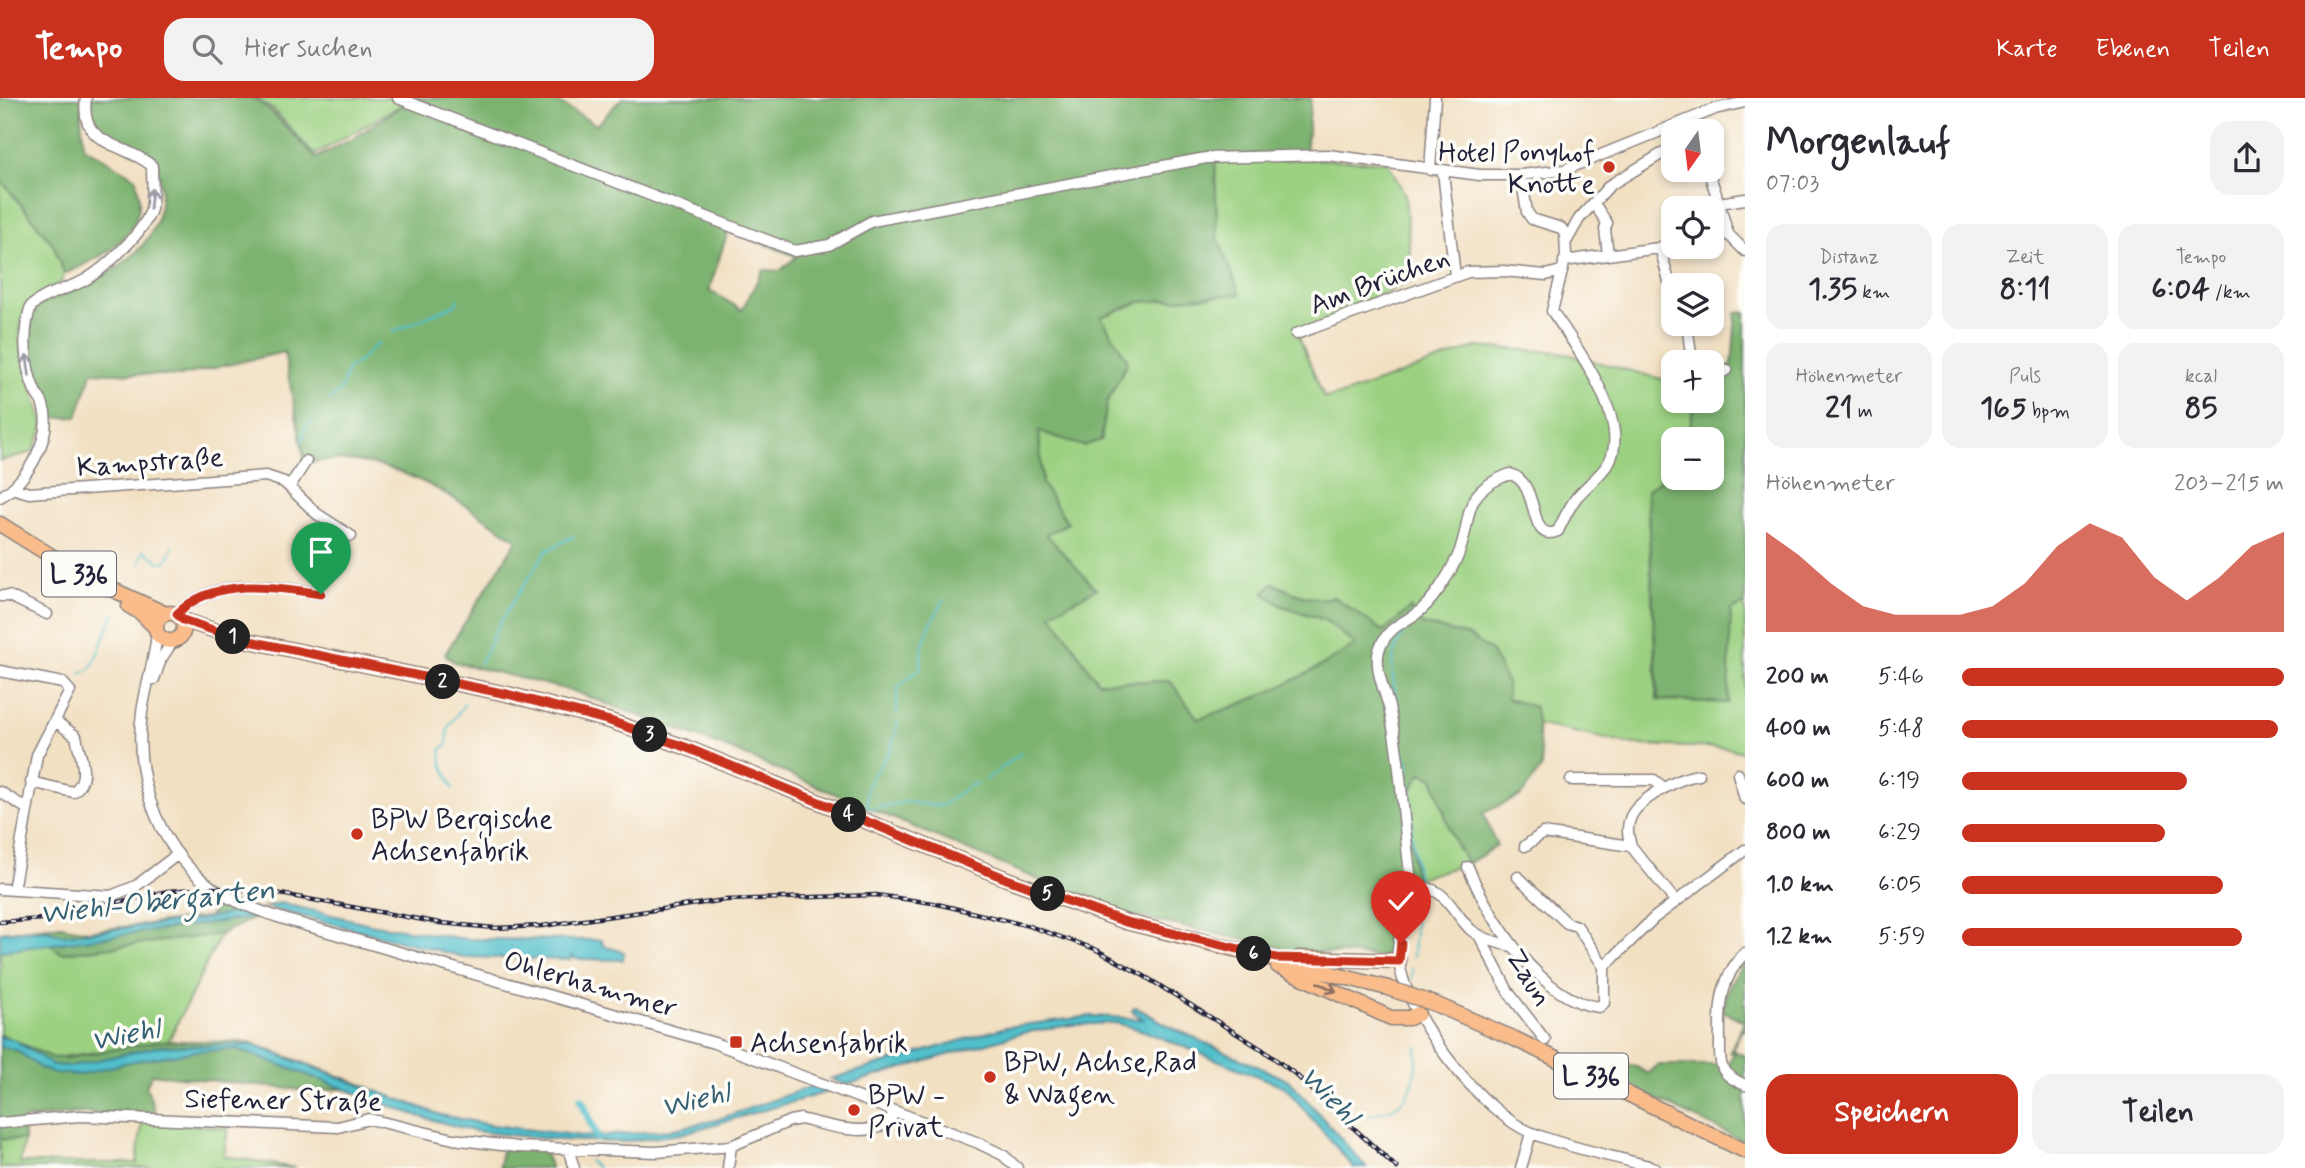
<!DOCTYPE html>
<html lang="de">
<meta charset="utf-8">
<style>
body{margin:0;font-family:Mynerve,sans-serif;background:#f2f2f3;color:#2b2b33;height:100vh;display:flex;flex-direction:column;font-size:26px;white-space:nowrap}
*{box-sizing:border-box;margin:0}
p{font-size:23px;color:#7c7c81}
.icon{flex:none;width:38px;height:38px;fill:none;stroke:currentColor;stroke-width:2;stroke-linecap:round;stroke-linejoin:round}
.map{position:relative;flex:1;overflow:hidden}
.sheet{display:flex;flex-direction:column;background:#fff;width:560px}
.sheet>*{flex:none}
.needle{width:46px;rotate:194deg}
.fabs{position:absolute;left:1661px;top:21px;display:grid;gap:14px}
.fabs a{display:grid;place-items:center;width:63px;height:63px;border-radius:14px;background:#fff;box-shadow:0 4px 10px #0003;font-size:35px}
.pin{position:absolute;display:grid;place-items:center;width:60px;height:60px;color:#fff;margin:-72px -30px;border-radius:50% 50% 50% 0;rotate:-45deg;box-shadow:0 0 7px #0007}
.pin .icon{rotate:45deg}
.km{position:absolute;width:35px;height:35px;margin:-18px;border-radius:50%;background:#222;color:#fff;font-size:19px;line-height:35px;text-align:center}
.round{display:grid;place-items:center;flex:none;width:74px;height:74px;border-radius:21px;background:#f2f2f3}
.summary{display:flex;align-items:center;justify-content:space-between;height:119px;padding:0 21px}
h1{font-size:38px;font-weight:700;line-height:52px}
.figures{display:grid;grid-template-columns:repeat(3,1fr);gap:10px;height:119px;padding:7px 21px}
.figures div{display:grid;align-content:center;border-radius:18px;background:#f2f2f3;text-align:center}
.figures b{font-size:30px;font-weight:700}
.figures small{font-size:19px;font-weight:400}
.figures p{font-size:19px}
.chart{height:196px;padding:14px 21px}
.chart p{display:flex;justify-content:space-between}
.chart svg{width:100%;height:126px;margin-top:7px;fill:#c8321e;opacity:.7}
.button{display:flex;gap:14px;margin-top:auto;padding:14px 21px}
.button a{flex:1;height:80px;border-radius:21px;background:#c8321e;color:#fff;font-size:28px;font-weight:700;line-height:80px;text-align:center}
.button a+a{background:#f2f2f3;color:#2b2b33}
ul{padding:0 21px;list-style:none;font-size:23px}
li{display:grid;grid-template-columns:112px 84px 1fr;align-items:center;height:52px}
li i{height:18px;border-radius:9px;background:#c8321e}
header{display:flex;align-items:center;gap:42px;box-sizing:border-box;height:98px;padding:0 35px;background:#c8321e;color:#fff}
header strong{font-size:33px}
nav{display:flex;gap:38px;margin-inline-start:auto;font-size:24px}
.search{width:490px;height:63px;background:#f2f2f3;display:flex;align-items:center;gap:18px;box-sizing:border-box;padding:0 24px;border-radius:21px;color:#7c7c81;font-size:26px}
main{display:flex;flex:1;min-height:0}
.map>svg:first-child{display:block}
.green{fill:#9cd182;stroke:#5f7a5e;stroke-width:2}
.forest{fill:#7db370;stroke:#506a56;stroke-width:2;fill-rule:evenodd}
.water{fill:#51bfca;stroke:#3a7082;stroke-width:2}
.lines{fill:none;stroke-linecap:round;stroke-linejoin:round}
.stream{stroke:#51bfca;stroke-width:2}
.canal{stroke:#51bfca;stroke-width:8}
.minor-casing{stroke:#8a817f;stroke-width:13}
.major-casing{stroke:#8a817f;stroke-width:17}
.minor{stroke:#fff;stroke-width:10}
.major{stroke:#f9bc8a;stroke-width:14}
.rail-casing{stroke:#22223b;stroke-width:4.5}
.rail{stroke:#fdfcf7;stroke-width:2;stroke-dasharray:5;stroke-linecap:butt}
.major-bridge-casing{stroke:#8a817f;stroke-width:17;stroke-linecap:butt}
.major-bridge{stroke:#f9bc8a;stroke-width:14}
.oneway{stroke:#9c9ca7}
.oneway2{stroke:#8e6f62}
.route-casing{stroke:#fff;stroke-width:14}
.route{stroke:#c8321e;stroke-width:9}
.poi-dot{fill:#c8321e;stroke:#fdfcf7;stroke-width:2.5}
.labels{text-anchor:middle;stroke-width:7;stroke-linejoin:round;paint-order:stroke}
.shield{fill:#fdfcf7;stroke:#646373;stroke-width:2}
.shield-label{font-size:26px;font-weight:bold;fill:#22223b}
.poi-label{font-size:28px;fill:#22223b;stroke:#fdfcf7;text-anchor:start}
.street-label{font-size:28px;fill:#22223b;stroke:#fdfcf7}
.water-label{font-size:30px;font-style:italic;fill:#356174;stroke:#fdfcf7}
</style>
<header>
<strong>Tempo</strong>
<div class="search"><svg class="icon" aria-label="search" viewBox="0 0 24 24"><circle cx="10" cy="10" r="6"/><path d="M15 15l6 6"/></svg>Hier suchen</div>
<nav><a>Karte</a><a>Ebenen</a><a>Teilen</a></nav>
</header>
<main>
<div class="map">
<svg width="1745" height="1070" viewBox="0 0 1745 1070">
<rect width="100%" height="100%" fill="#fdfcf7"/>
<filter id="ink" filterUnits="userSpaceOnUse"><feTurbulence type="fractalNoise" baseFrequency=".0143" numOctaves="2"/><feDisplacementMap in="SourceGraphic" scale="14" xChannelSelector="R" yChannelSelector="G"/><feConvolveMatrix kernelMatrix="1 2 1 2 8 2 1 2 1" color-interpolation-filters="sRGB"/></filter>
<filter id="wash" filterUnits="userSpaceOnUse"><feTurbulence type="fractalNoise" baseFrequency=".00686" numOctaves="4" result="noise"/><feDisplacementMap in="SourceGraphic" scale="28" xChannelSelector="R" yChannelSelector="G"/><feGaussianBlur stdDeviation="1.57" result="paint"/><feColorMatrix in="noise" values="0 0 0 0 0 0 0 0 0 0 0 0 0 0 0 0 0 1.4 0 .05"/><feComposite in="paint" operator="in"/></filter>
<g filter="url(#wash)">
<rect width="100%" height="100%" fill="#f2e0c3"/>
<path class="green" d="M256 0H393L403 6 314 57 275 13Z
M1215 57 1388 64 1405 97 1412 182 1299 239 1324 300 1345 296 1476 249 1559 254 1673 284V303H1689L1694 308 1687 341H1673V373L1647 392 1657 602 1728 604 1724 508 1745 499V655L1728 650 1634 647 1535 626V609L1507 601 1469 538 1422 526 1384 534 1334 499C1311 504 1293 496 1273 485L1282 508 1325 522 1356 547C1306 579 1254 603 1198 621L1170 583 1098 584 1050 515 1045 436 1068 425 1042 386 1039 332 1083 348 1101 342 1107 304 1128 263 1100 219 1140 204 1239 196 1217 138Z
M0 81 53 146 64 176 61 185C0 208 21 254 36 303 38 310 44 321 43 329 41 337 36 346 33 354L0 363Z
M1421 675 1433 680 1452 738 1467 766 1415 781 1407 698Z
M221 836 168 944 53 960 0 936V853L49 846 62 855Z
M142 1023 228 1030 224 1058 295 1070H0V1041L24 1042 20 1065H137Z"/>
<path class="forest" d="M0 0H83L81 19 84 49 136 80C137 88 140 99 139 108 135 144 94 163 64 176L53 146 0 81Z
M90 0H253L272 14 316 60 351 42 406 5 398 0H550L597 27 622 0H1311L1306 55 1215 58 1217 138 1240 196 1140 204 1101 219 1128 263 1107 304 1101 342 1083 348 1039 333 1042 386 1068 425 1046 436 1096 491 1051 515 1098 584 1170 583 1198 621C1254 603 1306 579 1356 547L1325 522 1282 508 1264 495 1273 485C1293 496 1311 504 1334 499L1384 534 1410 510 1422 526 1469 538 1492 554 1507 586V601L1535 609 1542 669 1521 698 1483 715 1497 748 1467 766 1452 738 1433 680 1421 675 1407 698 1415 781H1401L1385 859 1297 853 1115 814 722 648 573 593 454 564 445 556 517 442C454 399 386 349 305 365L284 254 179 278 92 274 77 319 49 320V294L39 290C33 272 24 241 31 222 38 200 54 199 71 193 133 168 176 134 156 62 127 52 104 45 87 18ZM728 133 797 158 780 173 763 172 742 212 709 192Z
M1745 214V506L1731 512 1728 605 1658 602 1647 392 1673 373V380H1712V341H1687L1694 308 1689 303H1712V274L1732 268 1736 215Z
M223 804 256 819 221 836 62 855 49 846 0 834 60 828 88 833 208 819Z
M1745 862V932L1742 931 1732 952 1745 958V1044L1583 966C1608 963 1627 960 1648 976L1658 967H1728L1734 956 1730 954 1744 923 1722 913 1729 889Z
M0 936 53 960H69L159 943 248 944 369 989 310 993 152 976 146 988 156 1015H78L24 1021V1042L0 1041Z
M502 1049 543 1051 551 1070H499Z"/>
<path class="water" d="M280 805 375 827 465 841 602 842 603 848 624 854 623 862 575 861 572 857 571 862 464 859 265 809Z
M242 813 256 819 0 853V834L47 832 62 837 204 821Z
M1135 909 1175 931 1290 983 1367 1070H1354L1285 989 1144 933 1116 925 1071 927 1022 935 846 987 831 981 1006 929 1092 918 1143 921 1132 913Z
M0 939 13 941 53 967 71 968 159 948 253 947 441 1017 491 1027 591 1039 592 1036 602 1038 670 1032 716 1022 812 988 827 994 681 1036 622 1044 560 1042 473 1033 418 1018 237 951 197 953 129 964 80 977 52 975 40 970 18 953 0 948Z"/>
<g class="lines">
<path class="stream" d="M393 234 456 206 458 201
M329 302 341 292 348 270C362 265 366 253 379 245
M302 344 305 331 311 323
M140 465 144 452 160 464H166L173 449
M480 565 500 524 546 453 574 438
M81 576 92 569 114 516
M898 616 896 610 898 589 921 570C919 544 931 524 944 502
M898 625 891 651 867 687V707L870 711 905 704 941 708 969 688 979 685
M1401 647C1405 600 1374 569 1410 525
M1402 652 1409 668 1406 679 1411 693 1412 737 1418 782
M986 682 1021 655
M453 690 442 666 441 652 447 646 448 630 465 605
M1413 859 1417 798
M1412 869V881
M1359 1018C1407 1015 1417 993 1417 948
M589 1063 597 1070"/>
<path class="canal" d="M581 1001 597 1040"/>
</g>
</g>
<g filter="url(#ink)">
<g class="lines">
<defs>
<path id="minor" d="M398 0 795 153 829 147 872 123 1206 60 1328 57 1480 77H1521L1564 72 1715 11 1745 4
M1430 72 1435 0
M1708 72 1719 105 1745 101
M1443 74 1455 178
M1521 77 1527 114 1532 121 1561 130 1565 135 1566 158 1552 213C1575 246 1632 324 1609 364 1601 378 1586 388 1576 400 1569 410 1563 422 1558 433 1526 447 1542 385 1510 376 1457 396 1475 419 1457 460 1449 477 1432 505 1416 516 1402 525 1389 530 1381 547 1372 565 1384 591 1389 609 1402 668 1403 730 1412 789 1404 809 1397 841 1399 863 1405 917 1482 1015 1532 1035 1571 1051 1615 1058 1655 1070
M1719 105 1728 136
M1595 107 1607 125 1605 131 1608 157
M1712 140 1728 136 1745 153
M1566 144 1579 121 1610 87 1673 49
M1660 149 1673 199
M1564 163 1673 148
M1687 226 1692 264
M1296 236 1468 174 1503 173 1546 177 1561 173
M1712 279 1727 272
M290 388 306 363
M12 390 29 395 266 378 284 384 317 416 351 438
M0 399C27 384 54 338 43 307 42 302 37 298 35 293 24 268 22 233 31 208 48 194 66 192 85 182 104 171 145 134 151 111 154 98 152 82 152 68 123 43 79 50 86 0
M0 498H9L47 516
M177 516C213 479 274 487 321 496
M157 534C155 561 146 587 142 614 133 682 160 759 222 796 242 807 265 815 287 822L714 945 976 1044 1003 1057 1017 1070
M0 573 63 585 70 593 37 657 13 792
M154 581 161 561 173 543
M1738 676 1745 701
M1571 682H1654L1664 690
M31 684 73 694C92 681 79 656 76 638L55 623
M0 694 26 710
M1525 748 1543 735 1631 748 1676 804
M1631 748C1628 739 1626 730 1630 721 1636 702 1680 679 1699 677
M1468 769C1488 819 1541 903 1599 909L1604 905V869L1654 820 1745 752
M1518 779 1567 825 1577 828 1604 869
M1412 789C1446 786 1451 813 1471 832 1481 840 1499 846 1512 848
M0 791 111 798 136 788 178 756
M1479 837 1509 895 1545 942
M1745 855C1720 879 1719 911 1720 943 1720 952 1719 963 1723 971 1727 979 1737 983 1745 987
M0 1025 80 1018 338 1029 369 1021 453 1041 517 1049 656 1054 731 1048 790 1023 801 1021C826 1027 882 1046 895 1013
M568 1050 574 1070
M728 1070 731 1048
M1521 1070 1531 1035"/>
<path id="major" d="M0 426 85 479 164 515
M129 508 141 515 156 530
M156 529a14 14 0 1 1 28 0a14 14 0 1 1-28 0Z
M183 522 240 541 507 596 610 623 685 649 1007 781 1126 824 1388 890
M1299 860 1399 863
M1278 868 1391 920H1409L1418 916
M1435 906 1515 941 1745 1053"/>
</defs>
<use href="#minor" class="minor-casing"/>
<use href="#major" class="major-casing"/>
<use href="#minor" class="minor"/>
<use href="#major" class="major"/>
<defs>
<path id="rail" d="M0 824 42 821 168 793 213 790 264 793 440 825 495 830 542 828 725 802 876 797 933 805 1029 828 1095 851 1144 878 1263 952 1295 976 1397 1070"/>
</defs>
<use href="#rail" class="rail-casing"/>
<use href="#rail" class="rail"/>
<defs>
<path id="major-bridge" d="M1388 890 1435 906"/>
</defs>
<use href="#major-bridge" class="major-bridge-casing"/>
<use href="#major-bridge" class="major-bridge"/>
</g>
<defs><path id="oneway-shaft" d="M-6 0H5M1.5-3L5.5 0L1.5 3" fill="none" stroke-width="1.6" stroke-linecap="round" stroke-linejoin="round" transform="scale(1.75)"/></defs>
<g class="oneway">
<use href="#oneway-shaft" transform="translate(151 101) rotate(-84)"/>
<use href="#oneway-shaft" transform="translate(28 267) rotate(-98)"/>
</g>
<use class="oneway2" href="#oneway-shaft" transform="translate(1327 889) rotate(25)"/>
</g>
<g class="lines" filter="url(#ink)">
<defs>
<path id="route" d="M321 496C274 488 213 479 177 516L183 522 240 541 507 596 610 623 685 649 1007 781 1126 824 1276 860 1399 863 1401 845"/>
</defs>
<use href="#route" class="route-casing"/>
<use href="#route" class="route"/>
</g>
<g class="poi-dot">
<circle cx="1609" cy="69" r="7"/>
<circle cx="357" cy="736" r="7"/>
<rect x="729" y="937" width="14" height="14" rx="3.5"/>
<circle cx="990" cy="979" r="7"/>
<circle cx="854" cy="1012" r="7"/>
</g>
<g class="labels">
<g class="shield">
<rect x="42" y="453.5" width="74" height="45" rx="5"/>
<rect x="1554" y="955.5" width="74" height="45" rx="5"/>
</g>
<g class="shield-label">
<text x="79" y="485">L 336</text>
<text x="1591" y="987">L 336</text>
</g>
<g class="poi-label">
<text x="1595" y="63" text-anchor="end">Hotel Ponyhof<tspan x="1595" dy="32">Knotte</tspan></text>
<text x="371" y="730">BPW Bergische<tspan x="371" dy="32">Achsenfabrik</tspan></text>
<text x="750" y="954">Achsenfabrik</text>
<text x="1004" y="973">BPW, Achse,Rad<tspan x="1004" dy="32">&amp; Wagen</tspan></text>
<text x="868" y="1006">BPW -<tspan x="868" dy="32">Privat</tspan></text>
</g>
<g class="street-label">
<text transform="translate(1379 182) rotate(-20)" y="10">Am Brüchen</text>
<text transform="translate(150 363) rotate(-4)" y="10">Kampstraße</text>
<text transform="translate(1530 879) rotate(59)" y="10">Zaun</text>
<text transform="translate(591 885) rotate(16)" y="10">Ohlerhammer</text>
<text transform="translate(283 1001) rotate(1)" y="10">Siefener Straße</text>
</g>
<g class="water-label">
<text transform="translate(157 803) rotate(-6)" y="10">Wiehl-Obergarten</text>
<text transform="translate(125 936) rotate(-11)" y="10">Wiehl</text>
<text transform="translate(1330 997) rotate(45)" y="10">Wiehl</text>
<text transform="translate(695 1001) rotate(-13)" y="10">Wiehl</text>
</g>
</g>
</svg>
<div class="fabs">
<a><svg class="needle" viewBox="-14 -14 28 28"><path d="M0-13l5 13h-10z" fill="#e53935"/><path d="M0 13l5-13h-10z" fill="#7c7c81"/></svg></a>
<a><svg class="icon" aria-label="locate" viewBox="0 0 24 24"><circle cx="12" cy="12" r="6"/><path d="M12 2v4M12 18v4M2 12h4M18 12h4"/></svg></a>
<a><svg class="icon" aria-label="layers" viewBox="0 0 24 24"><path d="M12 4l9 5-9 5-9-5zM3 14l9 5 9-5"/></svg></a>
<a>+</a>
<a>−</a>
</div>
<div class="pin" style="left:321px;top:496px;background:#1e9e55"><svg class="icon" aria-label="arrive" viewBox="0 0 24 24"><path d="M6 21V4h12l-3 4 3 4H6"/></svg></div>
<div class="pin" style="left:1401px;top:845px;background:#d93025"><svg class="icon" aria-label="check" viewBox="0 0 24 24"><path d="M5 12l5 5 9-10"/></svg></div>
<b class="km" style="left:233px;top:539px">1</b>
<b class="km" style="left:443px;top:584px">2</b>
<b class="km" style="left:650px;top:637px">3</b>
<b class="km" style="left:849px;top:717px">4</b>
<b class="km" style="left:1048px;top:796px">5</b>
<b class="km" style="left:1254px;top:856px">6</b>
</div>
<section class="sheet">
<div class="summary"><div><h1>Morgenlauf</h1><p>07:03</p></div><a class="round"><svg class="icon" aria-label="share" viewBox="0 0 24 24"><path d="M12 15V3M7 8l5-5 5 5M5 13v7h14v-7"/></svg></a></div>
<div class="figures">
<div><p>Distanz</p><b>1.35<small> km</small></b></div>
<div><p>Zeit</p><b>8:11</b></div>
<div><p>Tempo</p><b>6:04<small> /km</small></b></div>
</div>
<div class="figures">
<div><p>Höhenmeter</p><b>21<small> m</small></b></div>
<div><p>Puls</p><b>165<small> bpm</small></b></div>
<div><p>kcal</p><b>85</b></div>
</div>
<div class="chart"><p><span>Höhenmeter</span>203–215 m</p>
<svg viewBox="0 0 160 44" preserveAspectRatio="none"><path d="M0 44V9L10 17L20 27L30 35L40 38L50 38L60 38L70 35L80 27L90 14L100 6L110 11L120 25L130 33L140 25L150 14L160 9V44z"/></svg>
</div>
<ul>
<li><b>200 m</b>5:46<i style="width:100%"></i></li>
<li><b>400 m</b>5:48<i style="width:98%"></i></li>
<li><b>600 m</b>6:19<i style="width:70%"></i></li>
<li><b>800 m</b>6:29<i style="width:63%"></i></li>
<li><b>1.0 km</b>6:05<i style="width:81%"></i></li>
<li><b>1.2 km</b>5:59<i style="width:87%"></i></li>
</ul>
<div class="button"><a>Speichern</a><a>Teilen</a></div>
</section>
</main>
